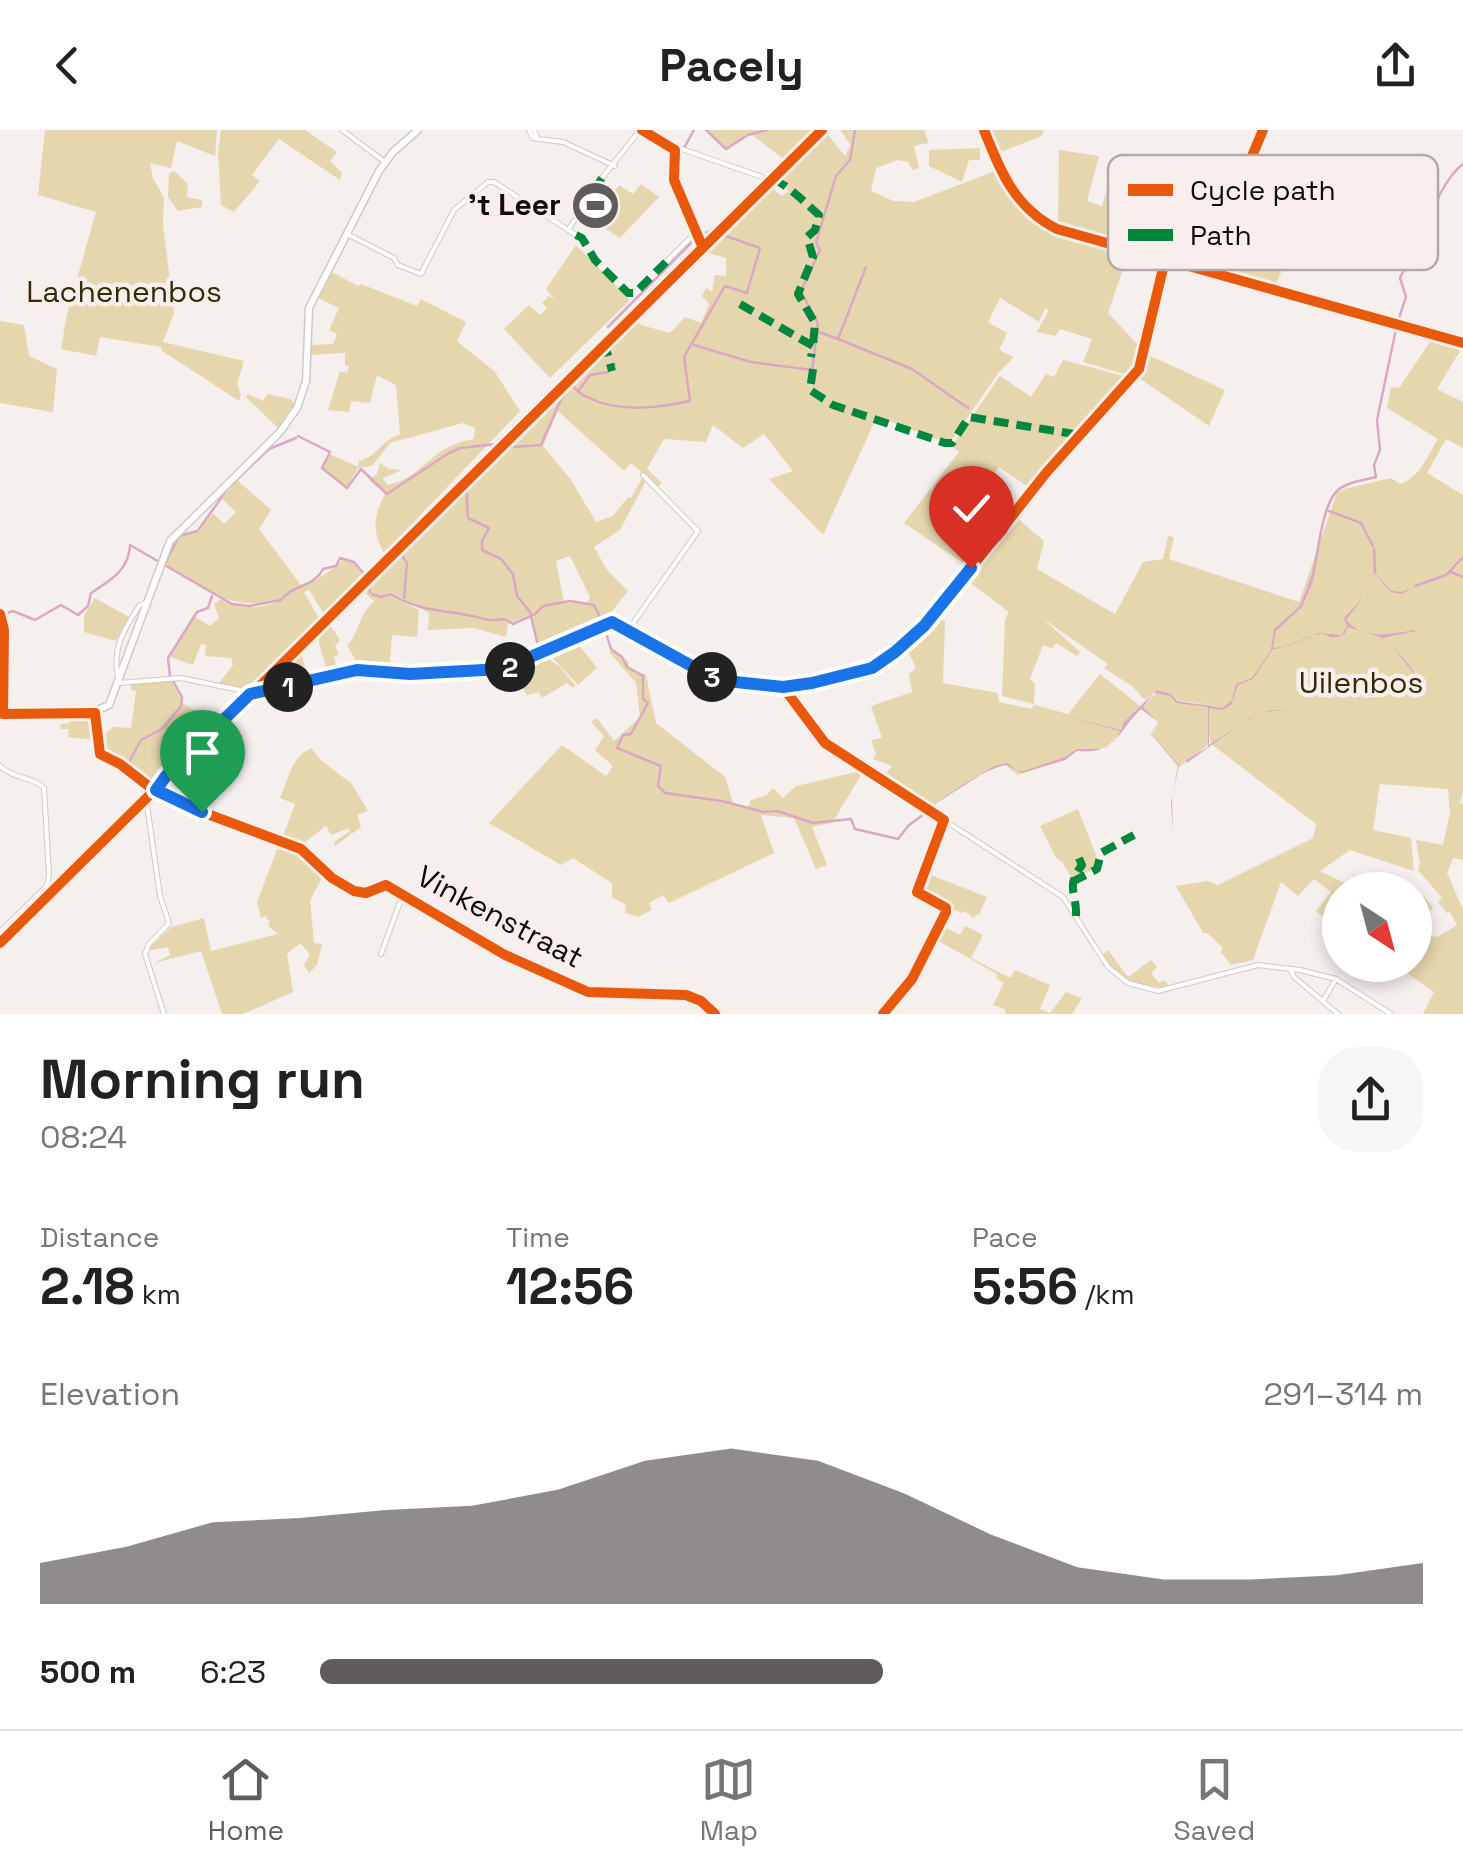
<!DOCTYPE html>
<meta charset="utf-8">
<style>
body{margin:0;font-family:"Space Grotesk",sans-serif;background:#f6f6f6;color:#222;height:100vh;display:flex;flex-direction:column;font-size:38px;white-space:nowrap}
*{box-sizing:border-box;margin:0}
p{font-size:32px;color:#767676}
.icon{flex:none;width:55px;height:55px;fill:none;stroke:currentColor;stroke-width:2;stroke-linecap:round;stroke-linejoin:round}
.map{position:relative;height:884px;overflow:hidden}
.sheet{display:flex;flex-direction:column;background:#fff;flex:1}
.sheet>*{flex:none}
.needle{width:65px;rotate:144deg}
.tools{position:absolute;left:1322px;top:742px;display:grid;gap:20px}
.tools a{display:grid;place-items:center;width:110px;height:110px;border-radius:50%;background:#fff;box-shadow:0 5px 15px #0003;font-size:50px}
.pin{position:absolute;display:grid;place-items:center;width:85px;height:85px;color:#fff;margin:-102px -42px;border-radius:50% 50% 50% 0;rotate:-45deg;box-shadow:0 0 10px #0007}
.pin .icon{rotate:45deg}
.km{position:absolute;width:50px;height:50px;margin:-25px;border-radius:50%;background:#222;color:#fff;font-size:28px;line-height:50px;text-align:center}
.round{display:grid;place-items:center;flex:none;width:105px;height:105px;border-radius:40px;background:#f6f6f6}
.summary{display:flex;align-items:center;justify-content:space-between;height:170px;padding:0 40px}
h1{font-size:55px;font-weight:800;line-height:75px}
.metrics{display:grid;grid-template-columns:repeat(3,1fr);gap:15px;height:170px;padding:10px 40px}
.metrics div{display:grid;align-content:center}
.metrics b{font-size:50px;font-weight:800}
.metrics small{font-size:28px;font-weight:400}
.metrics p{font-size:28px}
.chart{height:280px;padding:20px 40px}
.chart p{display:flex;justify-content:space-between}
.chart svg{width:100%;height:180px;margin-top:10px;fill:#605c5b;opacity:.7}
ul{padding:0 40px;list-style:none;font-size:32px}
li{display:grid;grid-template-columns:160px 120px 1fr;align-items:center;height:75px}
li i{height:25px;border-radius:12px;background:#605c5b}
header{display:flex;justify-content:space-between;align-items:center;height:130px;padding:0 40px;background:#fff;font-size:45px;font-weight:800}
.tabs{display:flex;justify-content:space-around;align-items:center;height:140px;border-top:2px solid #e0e0e0;background:#fff;font-size:28px;color:#767676}
.tabs a{display:grid;justify-items:center;gap:5px}
.tabs .active{color:#605c5b}
.map>svg:first-child{display:block}
.green{fill:#e6d6ad;fill-rule:evenodd}
.water{fill:#dca7c3}
.lines{fill:none;stroke-linecap:round;stroke-linejoin:round}
.stream{stroke:#dca7c3;stroke-width:2.5}
.minor-casing{stroke:#cecac9;stroke-width:6}
.tertiary-casing{stroke:#cecac9;stroke-width:9}
.minor{stroke:#fefdfc;stroke-width:4}
.tertiary{stroke:#fefdfc;stroke-width:6}
.rail{stroke:#d4d2d2;stroke-width:2.5;stroke-dasharray:12 12;stroke-linecap:butt}
.quiet{stroke:#00873e;stroke-width:8;stroke-dasharray:15 8;stroke-linecap:butt}
.cycleway-casing{stroke:#f8eeeb;stroke-width:16}
.cycleway{stroke:#e8590c;stroke-width:10}
.route-casing{stroke:#fff;stroke-width:20}
.route{stroke:#1a73e8;stroke-width:12}
.labels{text-anchor:middle;stroke-width:9;stroke-linejoin:round;paint-order:stroke}
.poi-label{font-size:30px;font-weight:bold;fill:#100d0c;stroke:#f8eeeb;text-anchor:end}
.park-label{font-size:30px;fill:#352a07;stroke:#f8eeeb}
.street-label{font-size:30px;fill:#100d0c;stroke:#f8eeeb}
.key{fill:#f8eeeb;stroke:#b2aaa8;stroke-width:2.5}
.key-label{font-size:28px;fill:#100d0c}
</style>
<header><svg class="icon" aria-label="back" viewBox="0 0 24 24"><path d="M15 5l-7 7 7 7"/></svg>Pacely<svg class="icon" aria-label="share" viewBox="0 0 24 24"><path d="M12 15V3M7 8l5-5 5 5M5 13v7h14v-7"/></svg></header>
<div class="map">
<svg width="1463" height="884" viewBox="0 0 1463 884">
<rect width="100%" height="100%" fill="#f5efee"/>
<path class="green" d="M45 0H217L215 26 177 11 171 38 150 33 153 48 164 68 163 95 174 183 163 212 244 231 237 254 241 265 239 271 161 220V217L100 207 96 226 61 219 67 184 96 82 38 65Z
M221 0H305L337 22 330 31 342 43 340 50 279 9 252 45 260 51 234 82 221 75 218 22Z
M706 0H813L784 29 751 4 726 19Z
M824 0 845 26 851 15 840 0H924L929 13 914 16 919 38 912 40 908 32 898 30 876 38 871 61 893 71 914 72 995 41 1023 84 1026 82 1057 102 1128 124 1108 183 1141 218 1137 238 1130 246 1083 232 1092 209 1060 199 1055 206 1037 202 1049 180 1045 178 1039 192 1000 168 988 192 1007 203 999 220 1014 227 999 242 949 314 877 286 823 405 769 349 793 341 764 304 743 318 713 295 706 312 664 309 647 339 662 353 658 357 631 333 624 341 558 281 543 316 571 350 596 392 613 386 628 367 631 368 643 346 647 349 620 400 594 417 607 440 628 461 609 485 613 491 541 521 537 515 531 484 508 494 506 507 474 498 428 500 429 483 391 462 378 468 390 465 419 480 417 507 392 505 389 540 360 538 347 515C360 504 356 487 376 469L372 470 361 458 563 257 571 255V250L634 188 641 195 670 203 685 187 701 193 709 174 702 166 706 158 712 162 715 145 726 146V128L701 121 772 52 776 55 773 59 782 66 789 61 783 53 775 50ZM570 426 590 467 588 472 564 473 556 431Z
M987 0H1044L1042 6 995 24Z
M980 18V30H969L962 52 929 36V20Z
M1059 20 1099 26 1087 71 1102 76 1116 28 1136 33 1113 110 1058 97Z
M1281 36 1319 51 1275 157 1234 145Z
M174 41 188 54 187 67 202 70V77L178 81 168 67 169 44Z
M641 54 659 67 620 108 595 92 619 55 633 64Z
M576 115 630 170 550 248 504 199 529 175 540 185 547 178 542 173 549 166 555 170 546 159Z
M330 141 358 156 361 154 417 176 421 169 466 192 457 211 495 242 520 281 384 423C372 401 373 387 385 364L369 350 377 344 380 333 389 339 402 340 383 348 387 355C423 349 430 315 474 309L475 298 463 293 390 313 372 336 358 338 347 357 322 338 330 324 358 337 359 331C378 326 381 311 400 304L396 255 377 245 370 273 351 271 349 282 328 280 340 241 347 243 349 236 345 235V223L310 225V215L333 214 337 204 329 200 339 178 316 167Z
M0 191 24 195 29 226 57 239 53 282 0 273Z
M1434 206 1463 216 1437 259 1463 272V318L1446 309 1427 343 1463 365V661L1460 673 1463 674V730L1453 728 1447 743 1463 779V884H1423L1434 862 1395 835H1415V773L1424 766 1433 778 1418 791 1422 804 1437 807 1457 795 1450 782 1447 783 1438 772 1442 768 1418 740 1420 734 1416 710 1443 715 1450 682 1448 659 1380 654 1373 700 1411 708 1414 741 1350 720 1320 741 1358 760H1340V802L1316 781 1331 762 1314 749 1298 766 1281 752 1253 830 1231 835 1221 822 1223 818 1207 803H1203L1176 756 1208 751 1218 755 1313 708 1316 694 1210 613 1209 600 1208 615 1179 637 1153 605 1158 592 1143 577 1157 562 1170 566 1176 573 1207 574 1177 571 1171 564 1157 560 1145 570 1132 556 1104 538 1108 534 1042 488 1080 522 1077 526 1056 513 1052 518 1043 515 1030 549 1035 554 1034 575 1068 584 1100 544 1140 576C1129 589 1115 615 1100 619 1087 623 1080 617 1068 625V629L1018 645 1006 635 994 637 929 677 882 648 892 636 873 629 876 624 871 610 882 608 871 576 912 562 909 544 916 538 906 517 936 486 945 491 943 553 998 563 999 572 1032 579 1034 574 1002 566 1005 489 1009 482 965 449 1016 387 1044 411 1037 439 1115 484 1143 432 1163 429 1168 406 1174 407 1169 429 1299 472 1337 363 1344 359 1391 348 1400 354C1420 348 1427 326 1438 309L1387 278 1391 257 1399 258Z
M1144 223 1225 260 1209 296 1136 246 1142 236Z
M1063 230 1127 247 1031 359 999 337 993 345 985 340 970 364 1008 388 969 437 904 393 959 322 952 316 1000 246 1031 267 1046 244 1054 247Z
M248 264 263 271 268 264 291 269 294 274 278 298 246 267Z
M237 350 271 380 259 399 301 455 291 460C310 454 330 443 343 430L352 432 364 445 324 484 309 460 304 462 319 489 243 561 217 556 233 535 231 528 205 526 206 515 201 514 193 535 170 527 195 487 210 496 219 488 214 474 221 469C239 480 263 479 281 470 227 481 210 462 165 436L179 406 198 401 213 383 224 394 236 382 222 369Z
M95 468 129 487 116 511 84 502V485Z
M328 492 340 510 335 516 339 524 334 527 338 542 328 545 318 509 301 522 308 549 254 562Z
M576 511 597 538 578 555 549 524Z
M612 520 629 532 628 537 646 545 656 593 725 647 733 673 748 677 751 670 767 665 773 658 783 668 796 656 856 642 859 638 899 664 897 667 861 645 832 693 812 697 827 735 816 739 794 688 761 685 774 723 669 773 663 765 649 773 652 780 638 787 625 783 626 775 612 767V753L573 728 561 735 489 693 562 615 606 646 613 636 595 620 604 606 591 592 597 588 614 611 640 587 636 553 609 522Z
M543 525 560 537 575 555 573 558 567 553 542 568 539 562 527 565 523 558 530 553 524 544 504 553 497 541Z
M171 550 184 574 215 592 151 656 126 636 103 622 105 604 113 597 131 598 136 561 131 560V555Z
M71 584H94L95 610 68 607 69 599H60L61 594 70 593Z
M311 618 322 631 352 654 368 681 357 685 361 697 335 716 334 712 350 701 349 698 331 705 326 696 300 716 281 711 295 674 280 668C289 648 290 629 311 618Z
M1078 679 1099 733 1097 738 1072 749 1063 733 1056 728 1040 696Z
M279 714 307 724 324 743 310 771 314 813 322 814 317 835 309 843 304 835 310 824 300 813 287 824 293 862 243 884H222L201 821 154 833 170 825 168 817 146 821 171 797 204 788 211 821 278 804 268 796 270 790 266 789 267 785 261 788 257 772Z
M926 743 987 767 979 785 976 784 974 788 964 781 962 783 920 765Z
M942 796 960 805 965 796 983 805 971 828 1010 848 1015 840 1050 855 1040 879 1050 883 1066 862 1082 868 1072 884H1005L1006 880 993 875 1004 853 996 848 997 844 935 809Z
M1108 820 1128 847 1151 830 1157 837 1151 843 1159 853 1164 850 1170 857C1141 858 1118 850 1102 825Z"/>
<path class="water" d="M1374 442 1392 461 1401 462 1415 457 1401 464 1391 462 1374 443 1363 458 1360 472 1346 490C1363 510 1390 505 1413 500L1417 501 1382 508C1398 519 1411 537 1421 553L1393 517 1380 507 1348 497C1345 503 1345 506 1337 507 1326 509 1331 504 1320 504 1304 505 1292 518 1273 519L1253 549 1238 555 1231 575 1222 580 1209 578V615C1241 596 1255 576 1296 581L1270 580 1249 588 1187 633 1186 630 1208 617V577L1176 573 1170 566 1154 563 1143 577 1158 592 1152 604 1179 636 1172 666 1173 703 1171 672 1178 636 1151 604 1158 592 1141 579C1117 602 1117 625 1077 621L1065 630 1021 643 1006 635C984 639 945 666 929 678L994 636 1007 633 1017 641H1023L1065 627 1077 619H1102L1115 611 1120 601 1059 585 1121 600 1124 592 1157 560 1171 564 1177 571 1222 578 1232 570 1236 554 1252 548 1271 520 1274 499 1300 476 1311 447 1314 449 1302 477 1276 501 1273 518 1289 516 1318 503 1342 505 1347 496 1344 488 1360 471 1363 458Z"/>
<g class="lines">
<path class="stream" d="M706 0 726 19 748 5 767 0
M684 18 694 0
M695 87 703 104 713 100
M1398 191 1406 167 1400 148 1408 132 1412 102 1429 99C1429 80 1448 45 1463 34
M608 197 694 110
M819 202 838 209 866 137
M838 209 912 239 968 278
M694 215 751 232 812 240 818 194 801 161 820 120 816 113 836 46 850 30 855 0
M579 260 590 245 608 242 615 234
M298 306 330 322
M501 318 541 315 568 253C575 257 579 264 587 267 618 283 657 278 690 271L684 227 725 156 747 163 760 118 720 104
M329 324 322 338 347 358 361 339 387 364 449 323 460 318 497 314
M466 353 468 388 489 398 482 411V420L501 429 513 444 517 466 530 482 539 520
M1329 381 1361 393 1373 416
M199 399 229 357 269 319 296 308
M398 419 407 433 404 468
M1374 419 1375 442
M164 436 179 406 197 401
M1451 442 1463 447
M1312 449C1318 427 1321 377 1337 361 1346 352 1365 350 1376 347L1374 335 1380 320 1377 290 1396 199
M367 450 370 462
M1415 456 1446 445 1463 427
M372 464 381 467 391 464C419 481 436 479 467 485 485 488 487 492 505 489L513 494 535 484 543 476 570 471 594 475 603 493
M4 484 13 481 35 490 61 475 78 485 88 476 91 463C111 450 129 440 130 415L232 474 249 476 281 470C292 455 314 457 323 439L336 436 340 428 354 432 365 445
M604 496 611 519 622 527 627 537 643 546V569L648 573 631 604 623 605 617 618 661 636 658 656 665 663 722 671 763 682 777 681 813 693 851 689 855 699 898 709 909 695 927 682
M170 546 168 528 197 482 208 478 212 466
M144 649 127 636 141 610 162 599 181 576 182 567 173 551"/>
<defs>
<path id="minor" d="M342 0 385 32
M529 0 533 8 538 9
M534 0 538 9 563 12 615 36
M647 0 679 18 762 47
M677 17C670 61 693 77 702 117
M602 48 640 0
M568 100 581 80
M347 104 394 128 398 135 421 144 454 80 488 52H494L576 105
M666 132 697 101
M1204 140 1263 0
M611 208 822 0
M146 473 140 475C122 502 111 520 119 553L181 548 259 564 357 540 411 544 503 539 605 494 617 493 717 549 783 557 825 613 1063 767 1108 837 1128 853 1158 861 1258 835 1300 840 1336 849 1391 884
M0 484 4 500 3 582
M629 499 698 401 643 345
M783 557 872 538 924 497 1046 343 1139 239 1165 131
M95 581 100 624 120 634 151 658 202 682 301 719 332 748 354 761 366 763 386 755 505 825 588 862 686 865 701 871 715 884
M0 636C13 649 34 647 44 658L49 744 47 756 0 802
M150 665 147 675 160 766 169 793 149 814 145 824 164 884
M0 813 135 677 156 660
M381 824 403 764
M1291 841 1294 847 1338 884
M1323 871 1336 849
M883 884 912 849 946 782V778L917 762 944 690"/>
<path id="tertiary" d="M984 0C1001 42 1014 77 1057 99L1463 213
M0 582 95 581 109 575 170 411 280 302 297 278 306 251 309 178 379 41 393 22 418 0"/>
</defs>
<use href="#minor" class="minor-casing"/>
<use href="#tertiary" class="tertiary-casing"/>
<use href="#minor" class="minor"/>
<use href="#tertiary" class="tertiary"/>
<path class="rail" d="M0 806 818 0"/>
<path class="quiet" d="M773 49C792 58 804 72 819 85L815 100 807 107 813 127 798 164 815 193 813 216
M581 80 602 48
M576 105 582 108 595 130 628 163H635L666 132
M740 174 813 216 811 227
M609 212 606 218 612 241
M813 239 810 260 833 275 945 313H952L969 287 1080 305
M1072 752 1097 739 1101 723 1134 705
M1076 786C1077 762 1065 757 1082 735L1078 726"/>
<defs>
<path id="cycleway" d="M642 0 675 20 674 50 703 118
M984 0C1001 42 1014 77 1057 99L1463 213
M1204 140 1263 0
M0 484 4 500 3 584 95 583 100 624 120 634 151 658 202 682 301 719 332 748 354 761 366 763 386 755 505 825 588 862 686 865 701 871 715 884
M0 813 822 0
M883 884 912 849 946 782V778L917 762 944 690 825 613 783 557 872 538 924 497 1046 343 1139 239 1165 130"/>
</defs>
<use href="#cycleway" class="cycleway-casing"/>
<use href="#cycleway" class="cycleway"/>
</g>
<g class="lines">
<defs>
<path id="route" d="M202 682 156 660 166 646 250 564 357 540 410 544 502 539 612 492 717 550 783 557 812 553 872 538 895 522 924 496 971 438"/>
</defs>
<use href="#route" class="route-casing"/>
<use href="#route" class="route"/>
</g>
<defs>
<symbol id="stadium-disc" viewBox="-11 -11 22 22"><circle r="9.5" fill="#605c5b" stroke="#f8eeeb"/><path d="M0-5a6.5 5 0 1 0 0 10a6.5 5 0 1 0 0-10ZM-3.5-1.8h7v3.6h-7Z" fill="#fff"/></symbol>
</defs>
<g fill-rule="evenodd">
<use href="#stadium-disc" x="568" y="48" width="55" height="55"/>
</g>
<g class="labels">
<g class="poi-label">
<text x="561" y="85">'t Leer</text>
</g>
<g class="park-label">
<text x="124" y="172">Lachenenbos</text>
<text x="1361" y="563">Uilenbos</text>
</g>
<g class="street-label">
<text transform="translate(500 787) rotate(28)" y="10">Vinkenstraat</text>
</g>
</g>
<rect x="1108" y="25" width="330" height="115" rx="15" class="key"/>
<rect x="1128" y="54" width="45" height="12" fill="#e8590c"/>
<rect x="1128" y="99" width="45" height="12" fill="#00873e"/>
<g class="key-label">
<text x="1190" y="70">Cycle path</text>
<text x="1190" y="115">Path</text>
</g>
</svg>
<div class="tools">
<a><svg class="needle" viewBox="-14 -14 28 28"><path d="M0-13l5 13h-10z" fill="#e53935"/><path d="M0 13l5-13h-10z" fill="#767676"/></svg></a>
</div>
<div class="pin" style="left:202px;top:682px;background:#1e9e55"><svg class="icon" aria-label="arrive" viewBox="0 0 24 24"><path d="M6 21V4h12l-3 4 3 4H6"/></svg></div>
<div class="pin" style="left:971px;top:438px;background:#d93025"><svg class="icon" aria-label="check" viewBox="0 0 24 24"><path d="M5 12l5 5 9-10"/></svg></div>
<b class="km" style="left:288px;top:557px">1</b>
<b class="km" style="left:510px;top:537px">2</b>
<b class="km" style="left:712px;top:547px">3</b>
</div>
<section class="sheet">
<div class="summary"><div><h1>Morning run</h1><p>08:24</p></div><a class="round"><svg class="icon" aria-label="share" viewBox="0 0 24 24"><path d="M12 15V3M7 8l5-5 5 5M5 13v7h14v-7"/></svg></a></div>
<div class="metrics">
<div><p>Distance</p><b>2.18<small> km</small></b></div>
<div><p>Time</p><b>12:56</b></div>
<div><p>Pace</p><b>5:56<small> /km</small></b></div>
</div>
<div class="chart"><p><span>Elevation</span>291–314 m</p>
<svg viewBox="0 0 160 44" preserveAspectRatio="none"><path d="M0 44V34L10 30L20 24L30 23L40 21L50 20L60 16L70 9L80 6L90 9L100 17L110 27L120 35L130 38L140 38L150 37L160 34V44z"/></svg>
</div>
<ul>
<li><b>500 m</b>6:23<i style="width:51%"></i></li>
</ul>
</section>
<nav class="tabs">
<a class="active"><svg class="icon" aria-label="home" viewBox="0 0 24 24"><path d="M3 11l9-7 9 7M6 9v11h12V9"/></svg>Home</a>
<a><svg class="icon" aria-label="map" viewBox="0 0 24 24"><path d="M3 6l6-2 6 2 6-2v14l-6 2-6-2-6 2zM9 4v14M15 6v14"/></svg>Map</a>
<a><svg class="icon" aria-label="saved" viewBox="0 0 24 24"><path d="M7 4h10v16l-5-4-5 4z"/></svg>Saved</a>
</nav>
